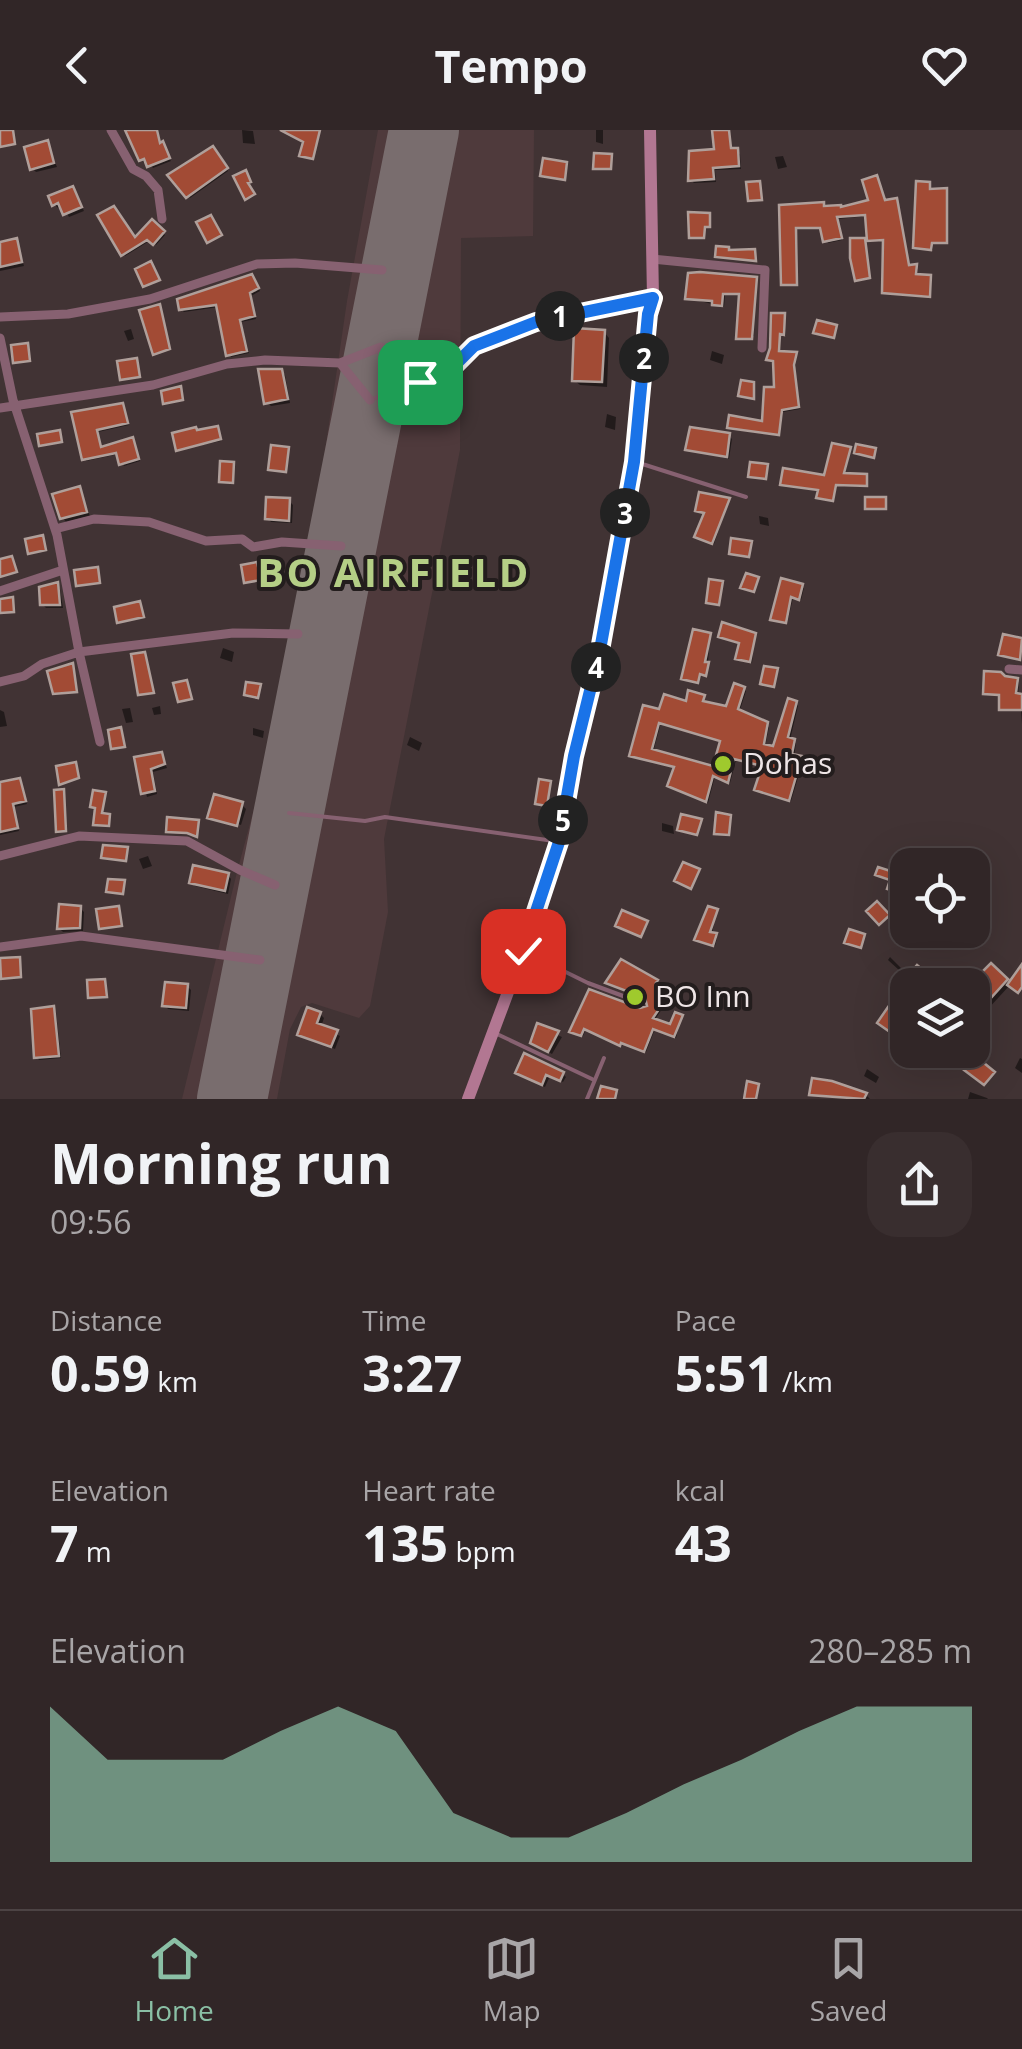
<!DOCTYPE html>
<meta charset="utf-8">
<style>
body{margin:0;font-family:"Open Sans",sans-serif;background:#392e2f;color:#f1f3f6;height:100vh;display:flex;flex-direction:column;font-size:38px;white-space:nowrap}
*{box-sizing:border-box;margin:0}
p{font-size:32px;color:#a8a5a7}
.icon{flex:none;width:55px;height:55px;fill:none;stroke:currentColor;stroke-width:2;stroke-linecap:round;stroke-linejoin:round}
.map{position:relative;height:969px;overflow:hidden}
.side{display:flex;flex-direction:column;background:#312627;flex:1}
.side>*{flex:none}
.fabs{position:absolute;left:890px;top:718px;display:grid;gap:20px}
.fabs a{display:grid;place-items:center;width:100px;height:100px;border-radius:20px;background:#312627;box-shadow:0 10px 40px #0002,0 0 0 2px #4c4344;font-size:50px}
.pin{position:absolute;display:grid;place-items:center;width:85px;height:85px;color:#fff;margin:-42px;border-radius:20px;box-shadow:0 5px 15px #0006}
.km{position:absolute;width:50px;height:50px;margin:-25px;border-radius:50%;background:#222;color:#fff;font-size:28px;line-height:50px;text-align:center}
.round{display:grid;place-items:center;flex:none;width:105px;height:105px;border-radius:30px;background:#392e2f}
.head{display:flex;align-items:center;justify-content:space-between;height:170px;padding:0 50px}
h1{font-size:55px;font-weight:700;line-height:75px}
.figures{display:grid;grid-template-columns:repeat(3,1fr);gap:15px;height:170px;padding:10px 50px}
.figures div{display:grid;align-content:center}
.figures b{font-size:50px;font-weight:700}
.figures small{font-size:28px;font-weight:400}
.figures p{font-size:28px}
.chart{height:280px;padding:20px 50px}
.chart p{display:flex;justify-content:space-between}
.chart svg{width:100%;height:180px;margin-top:10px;fill:#8abfa5;opacity:.7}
header{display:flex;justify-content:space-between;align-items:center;height:130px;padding:0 50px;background:#312627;font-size:45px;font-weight:700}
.tabs{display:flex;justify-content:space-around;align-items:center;height:140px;border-top:2px solid #4c4344;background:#312627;font-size:28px;color:#a8a5a7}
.tabs a{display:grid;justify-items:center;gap:5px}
.tabs .on{color:#8abfa5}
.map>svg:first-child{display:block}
.built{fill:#4f3a3c}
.shadow{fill:#0007;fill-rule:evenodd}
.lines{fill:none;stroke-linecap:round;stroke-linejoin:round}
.runway{stroke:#796d6e;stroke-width:70}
.building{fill:#a24b35;stroke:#af9f9a;stroke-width:2.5;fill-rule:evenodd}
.lane{stroke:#876171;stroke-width:4}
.street{stroke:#876171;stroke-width:9}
.secondary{stroke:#b27792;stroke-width:12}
.route-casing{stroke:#fff;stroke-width:20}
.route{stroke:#1a73e8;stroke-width:12}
.poi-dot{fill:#9fca2d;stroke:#231d1d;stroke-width:4}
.labels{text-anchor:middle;stroke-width:8;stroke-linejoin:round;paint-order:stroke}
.poi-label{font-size:30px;fill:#eee5e6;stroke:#231d1d;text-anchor:start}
.district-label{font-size:40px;font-weight:bold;letter-spacing:2.5px;fill:#b5cf86;stroke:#231d1d}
</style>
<header><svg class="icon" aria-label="back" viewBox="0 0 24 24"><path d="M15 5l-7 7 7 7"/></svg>Tempo<svg class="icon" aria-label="heart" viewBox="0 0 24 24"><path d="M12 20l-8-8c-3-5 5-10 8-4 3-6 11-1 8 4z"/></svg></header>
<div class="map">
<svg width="1022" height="969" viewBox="0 0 1022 969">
<rect width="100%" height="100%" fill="#413334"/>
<path class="built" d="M378 0H534L533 106 461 108 460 320 384 709 388 782 370 876 359 888 312 873 301 877 290 899 277 969H182L237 742 295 526 347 171Z"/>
<path class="shadow" d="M128 0H158L161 15 171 31 153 38 148 32 144 33Z
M242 0 253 1 255 14 243 13Z
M596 0H603V14L596 12Z
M728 0 733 21 740 24 741 39 715 40 716 52 694 53 691 50 717 21Z
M47 13 57 37 36 42 32 38Z
M213 19 228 41 190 68 171 45Z
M783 26 787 37 778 39 775 27Z
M929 54 931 61 948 63V114H933V120L916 117Z
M73 59 84 81 69 87 62 76 58 78 54 74Z
M896 70 910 137 918 139 917 147 932 150 931 167 884 162 886 111 869 110 868 86 838 89 842 110 828 113 823 99H797L798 156 784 154 782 78 823 74 840 77Z
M152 93 165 105 156 115 151 110 125 126 123 124Z
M16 111 24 136 0 141V127Z
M254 150 260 161 251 166 256 189 241 192 249 223 231 227 219 177 184 182 181 179Z
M755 150 754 206 739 207 742 165H725L724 177 688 168Z
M784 186 786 206 781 205 780 224 797 226 795 238 800 279 783 282 780 306 732 299 729 297 765 293 777 259 775 232 769 230Z
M131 199 134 209 128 211 124 201Z
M604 202 609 208 607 257 580 255 574 250Z
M712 221 724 225 722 234 710 230Z
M281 241 285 245 290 273 271 276 267 272Z
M122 276 129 295 98 302 102 319 133 310 140 331 124 336 119 324 86 331 74 284Z
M607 284 616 287 615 300 605 297Z
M218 299 221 311 178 320 198 303Z
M729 306 732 309 729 329 688 319Z
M850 319 845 345 866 346 867 357 837 355 834 371 821 369 820 361 785 356 826 348Z
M79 359 90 386 66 392 63 388Z
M729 370 714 414 698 408 706 384 698 380Z
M289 371 293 375 292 393 271 392 268 388Z
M759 386 768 388 769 396 760 394Z
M783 451 804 458 801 470 793 468 787 494 773 490Z
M57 455 60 459 63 478H46L42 474Z
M710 505 707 546 701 545 699 554 686 550 684 548Z
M755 505 752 533 740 530 741 513 720 507Z
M223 518 234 522 232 532 220 528Z
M1005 549 1019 552 1018 566H1022V594L1021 581H1003L1001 566 985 563Z
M744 559 746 561 739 583 769 597 765 617 775 619 796 573 798 576 790 610 796 613 794 627 803 631 791 671 759 662 764 637 736 630 730 653 715 646 708 673 670 656 676 638 632 625 661 582 703 567 705 573 728 579ZM661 593 722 612 715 640 653 622Z
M160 576 161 584 154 585 152 578Z
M130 578 133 592 126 593 122 579Z
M0 580 4 582 7 596 0 597Z
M253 598 264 601 263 608 253 605Z
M410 607 422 613 419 621 407 615Z
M161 625 167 638 153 642 157 664 147 667 137 629Z
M19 650 27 674 14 677 19 701 0 705V655Z
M242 675 246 679 241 695 211 686Z
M662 693 673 696 674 704 662 701Z
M148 726 152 736 143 739 139 729Z
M228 745 231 749 228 764 195 756 192 753Z
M80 778 84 782 83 801 63 802 59 798Z
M716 781 712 805 717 808 715 816 699 811Z
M557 822 565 825 562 833 555 828Z
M890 827 902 839 900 841 888 830Z
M991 836 1010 855 976 892 972 889V856Z
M656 852V857L670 867 654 891 671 897 681 887 676 908 655 899 646 922 623 914 622 916 586 899 583 906 572 901 650 877Z
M187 856 191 860 189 881 168 879 165 875Z
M53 879 56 882 61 928 39 930 36 926Z
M320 884 324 888 321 897 340 906 335 919 300 904Z
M539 897 562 907 552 924 533 913Z
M1020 928 1022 929V943L1015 938Z
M867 939 879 947 876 953 864 946Z
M563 944 566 947 563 952 550 946 545 957 521 946Z
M814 951 866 965 870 969 814 966Z
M970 962 987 968 988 969H968Z"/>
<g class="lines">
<path class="runway" d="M232 969 424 0"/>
</g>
<path class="building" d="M0 0H13L15 14 0 17Z
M125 0H157L160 13 163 11 170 28 147 37 144 29 139 31Z
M280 0H320L313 29 299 26 303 12Z
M712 0H729L731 18H738L739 36 713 38 714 49 688 51 689 21 714 19Z
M48 10 54 33 30 40 24 17Z
M213 16 228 38 186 68 167 45Z
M594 23 612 24 611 39H593Z
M543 28 567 32 565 50 540 46Z
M246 40 251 52 248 53 255 64 245 70 233 46Z
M877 45 885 70 897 68 909 135 917 134 916 144 931 145 930 167 882 163 883 110 867 111 865 85 837 87 842 108 823 112 820 98H796L797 155H781L779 75 824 72V76L841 75V77L868 70 862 50Z
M760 51 762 70 748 71 746 52Z
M916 51 930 52V59L947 58V113H932L931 120 913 118Z
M73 56 82 77 63 85 58 73 52 76 48 66Z
M114 76 135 107 152 89 165 101 153 115 147 110 121 126 97 85Z
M688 82 710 83V97H705L704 108H689Z
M211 85 222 105 207 113 196 92Z
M17 108 22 132 0 137V112Z
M850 108H865L870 148 855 151 850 128Z
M716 116 729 117V120L755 119 756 131 715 127Z
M151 131 160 150 143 157 135 139Z
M700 142 757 147 752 209H736L739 164H723L722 176 712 175V171L685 169 688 143Z
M252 144 259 158 250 163 255 186 240 190 247 221 226 226 216 175 179 180 177 169Z
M160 174 170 219 153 225 139 180Z
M771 183H785L784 205 780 204 779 221 797 222 794 235 799 277 782 280 779 305 727 298 729 285 762 291 764 257H774L773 231 766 230 770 218Z
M817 190 837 195 834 208 813 203Z
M574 198 605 200 602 252 572 251Z
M28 213 30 231 13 233 11 215Z
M137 228 140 247 120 250 117 231Z
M258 239H282L288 269 264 274Z
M741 250 754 252V269L738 266Z
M181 256 183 270 163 274 161 261Z
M123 273 128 293 97 300 101 317 133 307 139 329 119 335 116 323 82 330 71 282Z
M218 296 221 309 176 321 172 303 196 297 197 300Z
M690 297 730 303 727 327 685 320Z
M60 300 62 312 39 316 37 304Z
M832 313 851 317 844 343 867 344V356L836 355 833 371 816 368 818 360 780 355 783 338 824 345Z
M856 314 876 318 874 328 854 323Z
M271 315 289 317 286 342 268 340Z
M220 331 234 332 233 353 219 352Z
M750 332 768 334 766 349 748 347Z
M80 356 87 382 60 389 52 364Z
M699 362 730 368 712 414 694 407 704 383 695 381Z
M266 367 290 368 289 391 265 389Z
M865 367H886V379H865Z
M43 405 46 420 28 424 25 409Z
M731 408 752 411 749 427 729 424Z
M12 426 17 442 0 447V429Z
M257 432 261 450 244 453 241 435Z
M98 437 100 453 76 456 74 440Z
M746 443 759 447 754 462 740 458Z
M781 448 803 454 799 470 791 467 786 493 770 490Z
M709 449 723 451 719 475 706 473Z
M58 452 60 475H40L39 457Z
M13 467 14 482 0 483V469Z
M140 471 144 487 117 493 114 477Z
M722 492 756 503 750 532 735 529 739 513 718 507Z
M693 499 711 503 705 532H709L706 546 700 544 698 553 681 549Z
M1003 504 1022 508 1020 530 998 525Z
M145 522 154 563 138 565 131 524Z
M73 533 77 562 53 564 47 541Z
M764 536 778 538 774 557 760 554Z
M984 541 1001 542 1005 546 1018 548 1016 563 1022 564V580H999V565L983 564Z
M187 550 192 569 178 572 173 553Z
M246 552 261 554 258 568 244 565Z
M734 553 745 557 738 579 768 592 764 614 773 616 788 568 797 571 788 607 795 609 792 624 802 626 789 671 754 660 762 636 734 629 728 653 713 646 706 672 667 656 674 637 629 626 643 575 659 579 664 564 686 571 688 560 705 565 703 571 726 576ZM659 593 720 611 713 636 652 619Z
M121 597 125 617 111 619 108 600Z
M162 622 165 634 151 639 155 661 141 664 134 627Z
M76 632 79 648 59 655 56 636Z
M20 648 26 671 13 674 18 698 0 702V652Z
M539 649 551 651 547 676 535 674Z
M64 659 66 701 56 702 54 660Z
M93 660 106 662 102 683 110 684 109 696 93 695 95 678 90 677Z
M214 664 243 672 237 696 207 688Z
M716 682 731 685 729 705 714 704Z
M681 684 702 689 697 705 677 700Z
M167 687 199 690 197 707 187 703 166 702Z
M103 715 128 717 126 731 101 728Z
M683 732 700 739 691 759 674 751Z
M193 735 229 743 225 761 189 753Z
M878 737 906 746 900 763 887 759 890 750 875 745Z
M108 749 125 750 123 764 106 762Z
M877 771 890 785 879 795 866 781Z
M59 774 81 776 80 798 57 799Z
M119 776 122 796 99 799 96 779Z
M708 776 718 779 710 802 717 803 713 816 694 810Z
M622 780 648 791 641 807 615 796Z
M849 799 865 804 861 818 844 813Z
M20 827 21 847 1 849 0 828Z
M621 829 658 850 656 853 670 863 653 888 670 894 675 882 683 885 674 907 653 899 644 922 621 913 620 916 584 899 581 906 569 902 589 859 640 878 647 876 645 868 605 853Z
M991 833 1008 849 972 889V852Z
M1022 834V857L1018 863 1007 855Z
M917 835 934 849 929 855H915L906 848Z
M105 849 107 867 88 868 87 850Z
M165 852 188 854 186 878 162 876Z
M54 876 59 926 34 928 31 879Z
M307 877 321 882 317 893 338 900 331 917 297 905Z
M888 877 902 887 890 902 877 893Z
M537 893 559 901 548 922 530 913Z
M952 920H968L995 942 984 955 964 940 970 933Z
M524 923 564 942 560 951 546 945 542 955 515 943Z
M812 948 832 951 867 963 864 969 809 965Z
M747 951 759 954 756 969H744Z
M601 956 617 960 615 969H597Z"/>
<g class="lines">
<path class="lane" d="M370 270 449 240 475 216 536 191 648 168
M636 332 746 367
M289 683 365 691 385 687 554 711
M527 823 588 853 642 873
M497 904 592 949
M587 969 604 928"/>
<path class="street" d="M111 0 133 39 146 46 158 60 162 89
M652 129 765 140 762 218
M0 187 68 184 150 169 257 134 295 133 382 140
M0 208 13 270 57 405 79 522 100 612
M370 270 340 233 381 217
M0 278 153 255 227 234 265 230 340 233
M55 399 94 389 149 392 206 411 242 409 253 417 282 412 341 416
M0 461 63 440
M1009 539 1022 540
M0 552 24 546 42 534 79 522 233 503 298 504
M0 726 79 706 187 711 240 740 275 755
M0 817 81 806 260 830"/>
<path class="secondary" d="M468 969 526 814 559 712 600 520 634 332 648 185 653 168 650 0"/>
</g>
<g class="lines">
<defs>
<path id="route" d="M420 252 450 240 474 216 536 192 653 168 648 184 634 332 600 520 574 626 559 712 523 821"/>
</defs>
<use href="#route" class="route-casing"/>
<use href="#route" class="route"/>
</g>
<g class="poi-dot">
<circle cx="723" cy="634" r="10"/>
<circle cx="635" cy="867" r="10"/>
</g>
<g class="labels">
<g class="poi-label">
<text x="743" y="644">Dohas</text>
<text x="655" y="877">BO Inn</text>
</g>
<g class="district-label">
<text x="394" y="457">BO AIRFIELD</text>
</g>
</g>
</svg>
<div class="fabs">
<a><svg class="icon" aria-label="locate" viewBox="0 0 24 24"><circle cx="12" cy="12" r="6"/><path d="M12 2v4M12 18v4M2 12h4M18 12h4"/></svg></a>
<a><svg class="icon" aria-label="layers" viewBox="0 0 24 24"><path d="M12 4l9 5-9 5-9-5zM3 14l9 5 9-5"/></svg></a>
</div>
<div class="pin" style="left:420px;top:252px;background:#1e9e55"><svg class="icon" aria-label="arrive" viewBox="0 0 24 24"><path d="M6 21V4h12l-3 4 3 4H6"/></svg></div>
<div class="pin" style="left:523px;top:821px;background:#d93025"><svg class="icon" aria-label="check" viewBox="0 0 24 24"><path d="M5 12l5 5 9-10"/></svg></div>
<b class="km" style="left:560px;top:186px">1</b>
<b class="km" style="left:644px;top:228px">2</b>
<b class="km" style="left:625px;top:383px">3</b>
<b class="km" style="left:596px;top:537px">4</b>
<b class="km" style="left:563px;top:690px">5</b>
</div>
<section class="side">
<div class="head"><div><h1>Morning run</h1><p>09:56</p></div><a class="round"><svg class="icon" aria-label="share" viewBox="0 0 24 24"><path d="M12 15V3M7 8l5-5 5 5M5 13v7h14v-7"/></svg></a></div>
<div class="figures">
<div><p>Distance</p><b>0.59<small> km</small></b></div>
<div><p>Time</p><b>3:27</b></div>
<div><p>Pace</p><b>5:51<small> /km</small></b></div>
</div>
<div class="figures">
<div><p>Elevation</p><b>7<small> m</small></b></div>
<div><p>Heart rate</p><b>135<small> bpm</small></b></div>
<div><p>kcal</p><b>43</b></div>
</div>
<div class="chart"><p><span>Elevation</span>280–285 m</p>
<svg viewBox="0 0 160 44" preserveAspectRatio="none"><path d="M0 44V6L10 19L20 19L30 19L40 12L50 6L60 12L70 32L80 38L90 38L100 32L110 25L120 19L130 12L140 6L150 6L160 6V44z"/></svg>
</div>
</section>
<nav class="tabs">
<a class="on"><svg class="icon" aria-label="home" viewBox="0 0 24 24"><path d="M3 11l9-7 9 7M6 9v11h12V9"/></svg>Home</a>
<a><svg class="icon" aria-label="map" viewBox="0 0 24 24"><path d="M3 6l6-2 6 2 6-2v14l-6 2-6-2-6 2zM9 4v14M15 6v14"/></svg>Map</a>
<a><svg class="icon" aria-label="saved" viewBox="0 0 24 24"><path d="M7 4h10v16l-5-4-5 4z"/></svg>Saved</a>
</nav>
